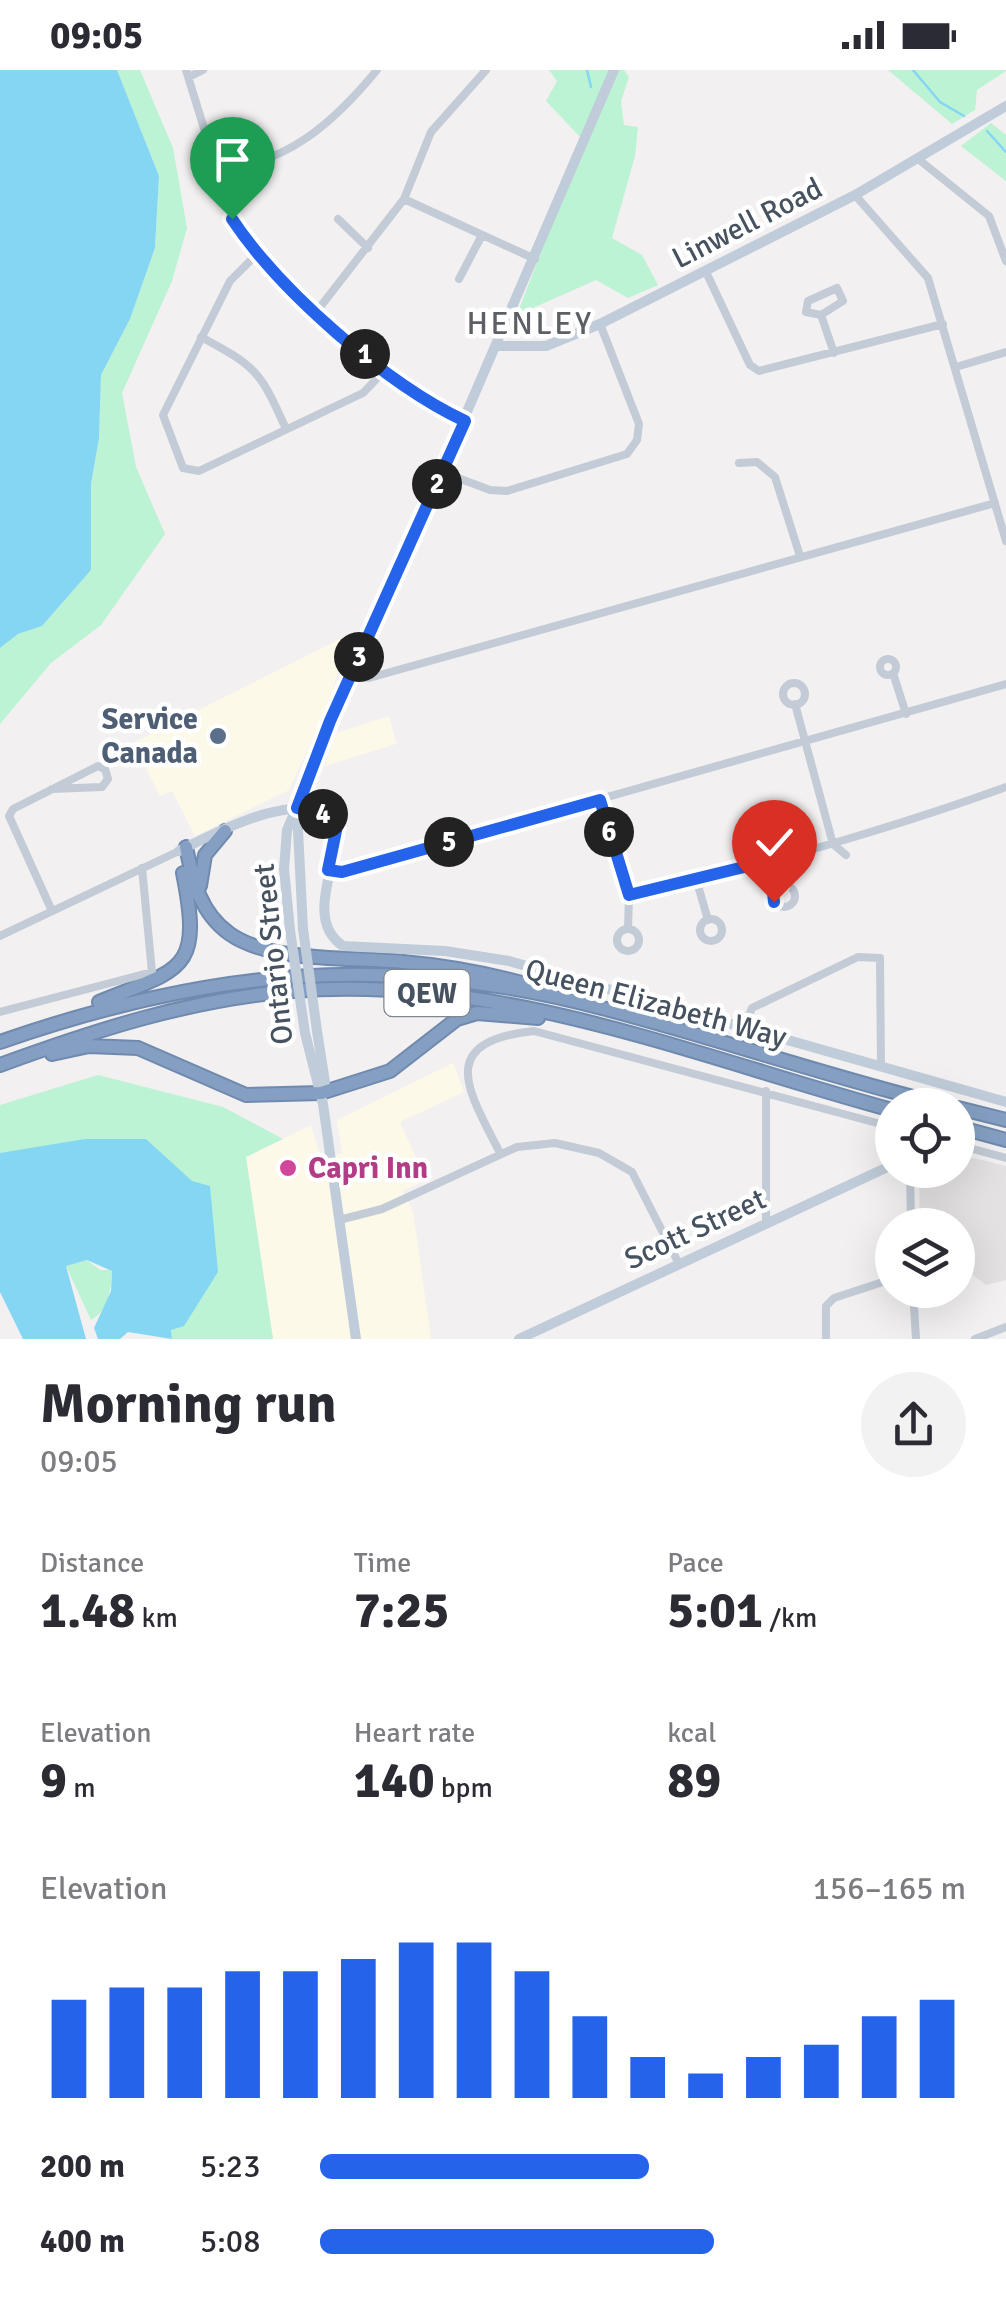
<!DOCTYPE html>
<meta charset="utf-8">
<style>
body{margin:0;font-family:Signika,sans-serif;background:#f2f2f3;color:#2b2b33;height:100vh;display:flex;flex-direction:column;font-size:38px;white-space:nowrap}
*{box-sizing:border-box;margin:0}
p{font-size:32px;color:#7c7c81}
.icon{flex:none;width:55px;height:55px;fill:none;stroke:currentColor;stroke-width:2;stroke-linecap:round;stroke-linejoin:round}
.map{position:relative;height:1269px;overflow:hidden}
.drawer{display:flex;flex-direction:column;background:#fff;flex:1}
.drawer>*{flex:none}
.controls{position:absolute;left:875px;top:1018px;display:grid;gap:20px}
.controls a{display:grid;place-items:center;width:100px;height:100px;border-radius:50%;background:#fff;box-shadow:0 10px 40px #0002;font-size:50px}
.pin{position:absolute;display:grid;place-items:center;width:85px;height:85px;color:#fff;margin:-102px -42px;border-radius:50% 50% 50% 0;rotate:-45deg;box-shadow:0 0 10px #0007}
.pin .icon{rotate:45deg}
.km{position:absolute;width:50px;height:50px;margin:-25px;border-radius:50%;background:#222;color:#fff;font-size:28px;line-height:50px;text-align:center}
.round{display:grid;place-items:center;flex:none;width:105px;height:105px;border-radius:52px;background:#f2f2f3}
.headline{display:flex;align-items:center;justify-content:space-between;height:170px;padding:0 40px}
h1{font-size:55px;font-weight:700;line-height:75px}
.metrics{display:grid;grid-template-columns:repeat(3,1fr);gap:15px;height:170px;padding:10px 40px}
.metrics div{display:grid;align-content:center}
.metrics b{font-size:50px;font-weight:700}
.metrics small{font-size:28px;font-weight:400}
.metrics p{font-size:28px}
.chart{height:280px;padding:20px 40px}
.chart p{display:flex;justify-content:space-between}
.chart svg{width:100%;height:180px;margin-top:10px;stroke:#2563eb;stroke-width:6}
ul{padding:0 40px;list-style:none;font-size:32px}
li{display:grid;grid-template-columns:160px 120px 1fr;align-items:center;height:75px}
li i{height:25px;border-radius:12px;background:#2563eb}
.status{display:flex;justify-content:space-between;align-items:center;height:70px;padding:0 50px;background:#fff;direction:ltr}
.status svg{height:28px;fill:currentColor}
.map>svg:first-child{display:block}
.commercial{fill:#fdf9e9}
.education{fill:#e4e1e2}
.green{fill:#bbf3d4}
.water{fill:#85d6f3}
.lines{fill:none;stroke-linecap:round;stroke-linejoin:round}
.stream{stroke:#85d6f3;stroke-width:2.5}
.highway-casing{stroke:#6f8aae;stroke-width:16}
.street{stroke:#c2cbd6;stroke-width:8}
.secondary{stroke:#c1ccda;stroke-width:10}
.highway{stroke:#849fc2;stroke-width:12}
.secondary-bridge{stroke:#c1ccda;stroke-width:10}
.route-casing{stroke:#fff;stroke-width:20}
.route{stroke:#2563eb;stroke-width:12}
.service-dot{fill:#5c6f8a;stroke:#fff;stroke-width:4}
.hotel-dot{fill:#d1479c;stroke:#fff;stroke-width:4}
.labels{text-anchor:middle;stroke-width:9;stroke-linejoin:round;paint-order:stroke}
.shield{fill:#fff;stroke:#7e868f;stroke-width:2.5}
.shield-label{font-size:28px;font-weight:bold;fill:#46525f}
.street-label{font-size:30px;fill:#46525f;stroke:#fff}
.service-label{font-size:30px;font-weight:bold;fill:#4e5e75;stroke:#fff;text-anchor:end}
.hotel-label{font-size:30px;font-weight:bold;fill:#b23c85;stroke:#fff;text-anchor:start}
.neighbourhood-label{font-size:32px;letter-spacing:2.5px;fill:#5c5f65;stroke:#fff}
</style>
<div class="status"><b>09:05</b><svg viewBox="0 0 49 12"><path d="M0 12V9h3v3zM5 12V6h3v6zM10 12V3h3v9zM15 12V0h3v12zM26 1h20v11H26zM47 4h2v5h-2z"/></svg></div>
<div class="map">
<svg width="1006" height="1269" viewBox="0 0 1006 1269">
<rect width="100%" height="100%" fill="#f2f0f0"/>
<path class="commercial" d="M348 565 329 633 289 720 195 766 172 721 160 726 133 673Z
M389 646 396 674 325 696 336 663Z
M453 993 464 1022 400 1052 426 1110 402 1121 413 1141 431 1269H273L246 1087 311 1055 321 1090 342 1083 337 1050Z"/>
<path class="education" d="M958 1084 1006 1096V1210L986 1215 958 1194V1155H920L919 1100H958Z"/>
<path class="green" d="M117 0H140L173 78 187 158 172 211 122 323 136 397 165 464 101 555 51 593 0 654V578L18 564 42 556 91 500V414L99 368 101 305 130 249 155 178 159 106Z
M549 0H624L629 7 621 31 624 55 638 57 635 86 612 168 642 185 658 215 628 228 596 210 517 245 583 70 546 31 557 11Z
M888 0H1006V1L977 20 975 40 952 54Z
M991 53 1006 65V111L961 76Z
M98 1005 223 1037 283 1069 246 1087 273 1269H172L171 1260 210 1116 192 1112 146 1069 0 1083V1035Z
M87 1190 100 1200H112C111 1219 109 1240 91 1250L66 1196Z"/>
<path class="water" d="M0 0H117L159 106 155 178 130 249 101 305 99 368 91 414V500L42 556 18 564 0 578Z
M85 1069H146L192 1111 210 1116 218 1202 184 1256 171 1260 172 1269 128 1262 120 1269H98L94 1258 111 1221 112 1201 87 1190 66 1196 86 1269H23L0 1222V1083Z"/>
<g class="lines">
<path class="stream" d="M587 0 591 17
M913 0 940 32 964 46
M987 61 1006 82"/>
<defs>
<path id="highway" d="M186 777C193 811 200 843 230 864 271 893 354 887 403 892 449 896 495 905 540 918
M200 816 205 785 225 761
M99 932C182 898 203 902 183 803
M0 972C206 900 388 881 602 938 717 968 829 1007 944 1035
M52 984 89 976 138 978 246 1025 321 1023 390 1001 457 949 477 943 538 948
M0 995C96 960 191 929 293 921 501 904 696 987 892 1040
M958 1038 1006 1050
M958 1057 1006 1070"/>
</defs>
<use href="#highway" class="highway-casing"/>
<path class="street" d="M186 0 232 149 256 185 384 301 465 351
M189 7 203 0
M917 88 989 146 1006 191
M220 99C288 94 335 51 377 0
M855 125 928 208 1006 471
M404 129 535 189
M338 149 368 178
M256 185 230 211 163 345 183 398 199 401 363 323 384 301
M706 202 750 295 759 301 943 254
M459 209 482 165
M317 241 404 129 431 62 486 0
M821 245 806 242 808 231 837 218 843 231 821 245 834 283
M201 267C257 297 260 301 286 359
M956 297 1006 282
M739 393 757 392 775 407 800 486
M442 402 490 420 507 421 627 384 637 370 639 354 600 254
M880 597a8 8 0 1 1 16 0a8 8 0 1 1-16 0Z
M893 603 906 644
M351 606 369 608 995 433
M783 624a11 11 0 1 1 22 0a11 11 0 1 1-22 0Z
M795 634 833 774
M600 730 629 825 628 859
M833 774 846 785
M328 800 343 802 1006 614
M697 812 708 850
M773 826a11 11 0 1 1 22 0a11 11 0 1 1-22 0Z
M629 825C656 816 678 817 704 810 805 782 907 753 1006 717
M52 841 9 746 13 739 98 696 105 699 108 709 102 717 52 719
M700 860a11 11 0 1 1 22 0a11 11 0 1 1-22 0Z
M617 870a11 11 0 1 1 22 0a11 11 0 1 1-22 0Z
M0 866 179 781
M0 942 152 902 142 798
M744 957 752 938 858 887 880 888 881 996
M958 1075 1006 1088
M500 1083C468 1020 435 972 534 961L892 1057
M910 1100 911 1155
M339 1150 382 1139 517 1077 555 1073 599 1083 632 1102 679 1194
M766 1154V1021
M913 1220 916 1269
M826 1269V1236L834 1228 892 1209
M975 1269 1006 1257"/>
<path class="secondary" d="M497 276H546L600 254 855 125 1006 36
M297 740 303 859
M179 781C213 764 309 711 337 757 340 791 303 849 343 876L445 881 509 891 1006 1032
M290 860 284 799 287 760 614 0
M317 961 325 1012 321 1023
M305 963 323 1034 356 1269
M519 1269 892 1095"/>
<use href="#highway" class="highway"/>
<path class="secondary-bridge" d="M303 859 317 961
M290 860 305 963"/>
</g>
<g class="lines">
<defs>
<path id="route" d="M232 149C280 221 386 314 465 351L330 651 297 738 329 746 337 756 328 800 342 802 600 730 629 825 773 790 781 814 773 822 774 832"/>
</defs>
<use href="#route" class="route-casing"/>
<use href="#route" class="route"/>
</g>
<circle class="service-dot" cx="218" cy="666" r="10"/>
<circle class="hotel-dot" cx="288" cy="1098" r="10"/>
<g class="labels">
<rect class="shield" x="384.5" y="900" width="85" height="46" rx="8"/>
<g class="shield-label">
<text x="427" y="933">QEW</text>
</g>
<g class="street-label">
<text transform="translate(747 153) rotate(-27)" y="10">Linwell Road</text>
<text transform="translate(273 884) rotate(-96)" y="10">Ontario Street</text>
<text transform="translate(656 933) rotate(15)" y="10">Queen Elizabeth Way</text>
<text transform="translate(695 1159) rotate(-25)" y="10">Scott Street</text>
</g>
<g class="service-label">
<text x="198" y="659">Service<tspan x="198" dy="34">Canada</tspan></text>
</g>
<g class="hotel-label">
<text x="308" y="1108">Capri Inn</text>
</g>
<g class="neighbourhood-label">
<text x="530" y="264">HENLEY</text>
</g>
</g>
</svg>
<div class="controls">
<a><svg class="icon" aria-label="locate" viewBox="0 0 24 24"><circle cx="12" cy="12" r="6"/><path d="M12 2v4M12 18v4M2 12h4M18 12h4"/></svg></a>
<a><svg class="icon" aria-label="layers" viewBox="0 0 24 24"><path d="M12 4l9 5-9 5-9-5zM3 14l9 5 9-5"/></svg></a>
</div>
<div class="pin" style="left:232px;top:149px;background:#1e9e55"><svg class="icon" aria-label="arrive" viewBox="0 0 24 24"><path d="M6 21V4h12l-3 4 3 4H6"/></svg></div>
<div class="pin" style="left:774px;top:832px;background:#d93025"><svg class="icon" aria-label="check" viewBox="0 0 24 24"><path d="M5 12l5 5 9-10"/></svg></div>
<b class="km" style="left:365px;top:284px">1</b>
<b class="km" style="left:437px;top:414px">2</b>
<b class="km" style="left:359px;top:587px">3</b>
<b class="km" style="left:323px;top:744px">4</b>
<b class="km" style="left:449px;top:772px">5</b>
<b class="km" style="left:609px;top:762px">6</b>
</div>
<section class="drawer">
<div class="headline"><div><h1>Morning run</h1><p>09:05</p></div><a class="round"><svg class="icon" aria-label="share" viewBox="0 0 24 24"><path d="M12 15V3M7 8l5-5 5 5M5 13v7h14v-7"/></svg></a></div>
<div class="metrics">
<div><p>Distance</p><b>1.48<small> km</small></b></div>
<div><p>Time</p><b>7:25</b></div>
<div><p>Pace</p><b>5:01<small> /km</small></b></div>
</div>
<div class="metrics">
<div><p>Elevation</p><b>9<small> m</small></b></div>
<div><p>Heart rate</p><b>140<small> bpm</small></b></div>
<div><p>kcal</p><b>89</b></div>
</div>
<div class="chart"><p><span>Elevation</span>156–165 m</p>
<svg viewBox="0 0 160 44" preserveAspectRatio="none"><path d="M5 44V20M15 44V17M25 44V17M35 44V13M45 44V13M55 44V10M65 44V6M75 44V6M85 44V13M95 44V24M105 44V34M115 44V38M125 44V34M135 44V31M145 44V24M155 44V20"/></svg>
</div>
<ul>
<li><b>200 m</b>5:23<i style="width:51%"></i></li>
<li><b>400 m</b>5:08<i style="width:61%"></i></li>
</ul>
</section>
